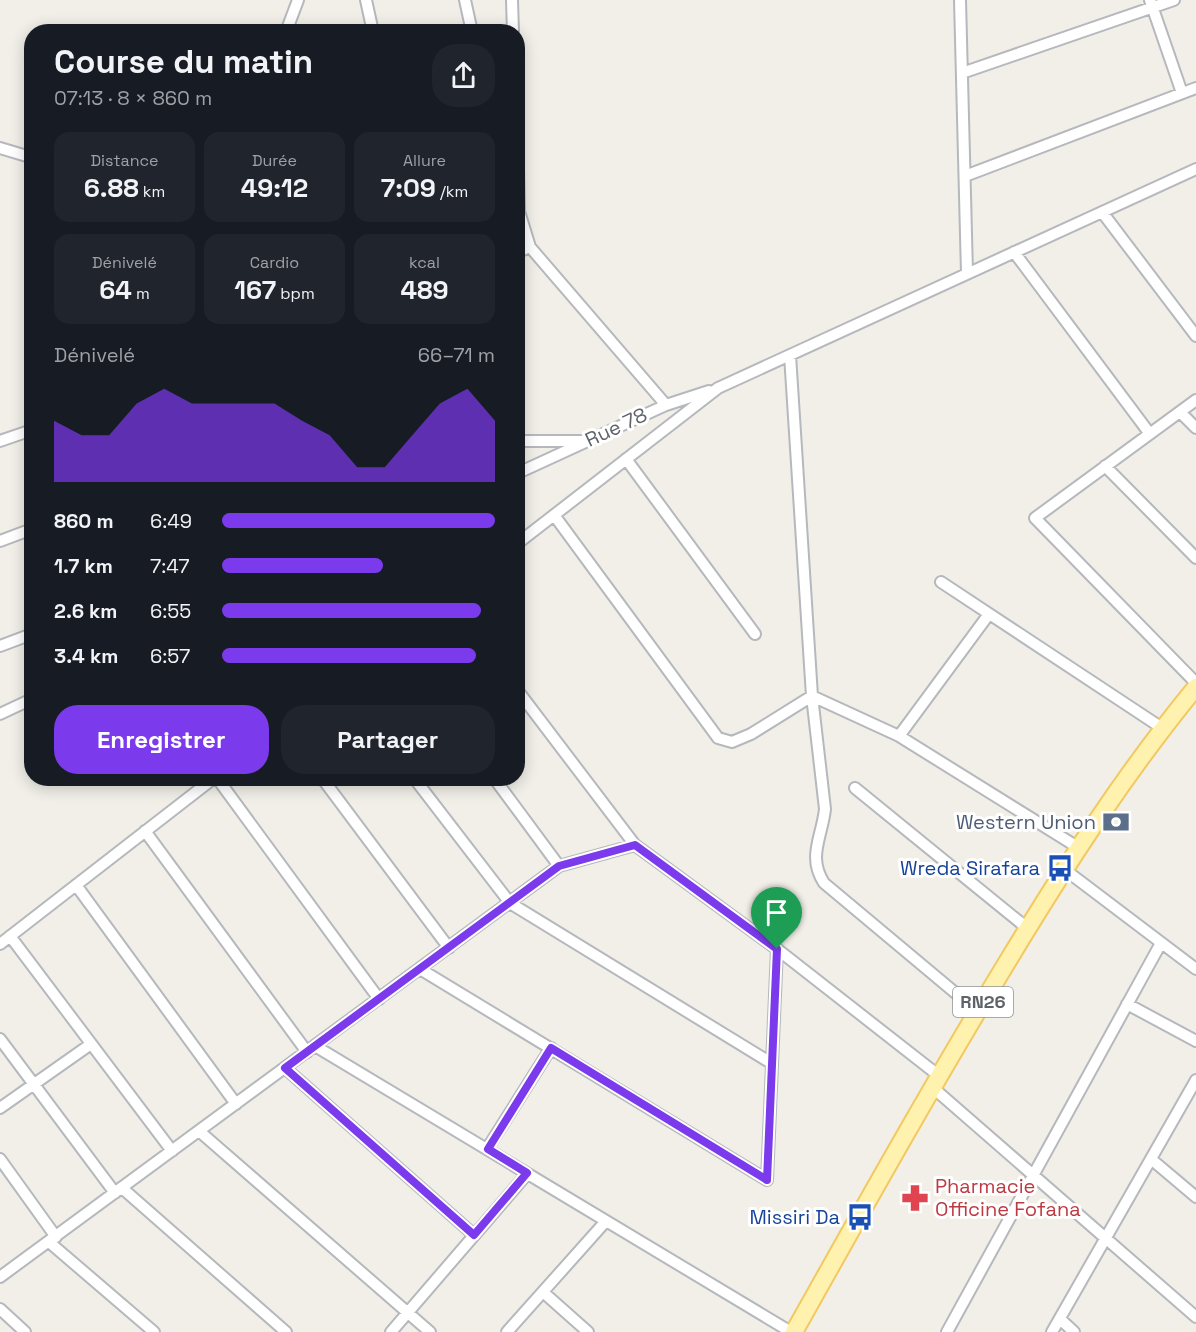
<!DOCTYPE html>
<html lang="fr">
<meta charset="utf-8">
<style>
body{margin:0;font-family:"Space Grotesk",sans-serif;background:#20242c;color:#f1f3f6;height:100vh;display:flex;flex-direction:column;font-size:22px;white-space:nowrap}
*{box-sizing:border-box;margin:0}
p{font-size:20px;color:#9ea1a6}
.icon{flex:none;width:33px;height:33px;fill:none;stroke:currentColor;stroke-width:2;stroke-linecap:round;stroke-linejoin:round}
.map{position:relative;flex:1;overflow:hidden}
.side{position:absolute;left:24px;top:24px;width:501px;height:762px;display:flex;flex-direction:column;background:#171b24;border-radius:24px;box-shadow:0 3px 15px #0003}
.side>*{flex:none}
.pin{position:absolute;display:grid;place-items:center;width:51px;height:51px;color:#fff;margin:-62px -26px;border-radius:50% 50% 50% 0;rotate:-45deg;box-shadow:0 0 6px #0007}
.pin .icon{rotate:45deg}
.round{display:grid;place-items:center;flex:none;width:63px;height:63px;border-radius:24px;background:#20242c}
.head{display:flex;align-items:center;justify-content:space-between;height:102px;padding:0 30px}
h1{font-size:33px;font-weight:700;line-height:45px}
.figures{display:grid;grid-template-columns:repeat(3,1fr);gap:9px;height:102px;padding:6px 30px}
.figures div{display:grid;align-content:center;border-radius:15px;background:#20242c;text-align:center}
.figures b{font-size:26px;font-weight:700}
.figures small{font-size:16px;font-weight:400}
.figures p{font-size:16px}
.chart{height:168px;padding:12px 30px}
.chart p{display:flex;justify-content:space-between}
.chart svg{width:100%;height:108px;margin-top:6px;fill:#7c3aed;opacity:.7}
.action{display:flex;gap:12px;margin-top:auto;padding:12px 30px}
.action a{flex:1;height:69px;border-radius:24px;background:#7c3aed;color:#fff;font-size:24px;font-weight:700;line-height:69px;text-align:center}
.action a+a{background:#20242c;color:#f1f3f6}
ul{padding:0 30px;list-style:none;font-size:20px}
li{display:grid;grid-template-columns:96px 72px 1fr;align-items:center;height:45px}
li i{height:15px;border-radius:8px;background:#7c3aed}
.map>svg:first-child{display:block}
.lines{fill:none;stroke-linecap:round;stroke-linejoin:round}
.street-casing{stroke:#b5b8bc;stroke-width:14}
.primary-casing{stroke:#f2c960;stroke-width:20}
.street{stroke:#fff;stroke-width:10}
.primary{stroke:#fff2af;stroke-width:16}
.route-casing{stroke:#fff;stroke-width:12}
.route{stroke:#7c3aed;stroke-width:8}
.labels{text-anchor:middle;stroke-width:6;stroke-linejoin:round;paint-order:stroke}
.shield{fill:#fff;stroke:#8f9295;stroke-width:1.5}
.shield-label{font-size:18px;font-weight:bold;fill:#5f6368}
.street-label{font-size:20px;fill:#5f6368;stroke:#fff}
.service-label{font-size:20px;fill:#4e5e75;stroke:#fff;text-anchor:end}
.transit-label{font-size:20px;fill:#164399;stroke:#fff;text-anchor:end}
.health-label{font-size:20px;fill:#be3a42;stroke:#fff;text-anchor:start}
</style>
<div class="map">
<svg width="1196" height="1332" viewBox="0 0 1196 1332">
<rect width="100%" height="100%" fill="#f1efe8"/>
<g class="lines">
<defs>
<path id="street" d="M366 0 373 32
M465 0 472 32
M512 0 513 32
M960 0 967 273
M1150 0 1182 93
M286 32 298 0
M962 73 1174 0
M0 148 30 157
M518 168 519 212
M965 176 1196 88
M518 208 530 247 666 405
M1102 212 1196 336
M518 252 530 247
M1014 252 1150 434
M790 355 812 696 825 809C822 837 807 857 824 883L977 1011
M1196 400 1035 518 1196 683
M1180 412 1196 428
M0 441 32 430
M518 441H583
M626 459 755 634
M1105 466 1196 558
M518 473 666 405 709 391
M554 515 718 738 732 742 751 734 812 696 899 736 1079 848
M0 541 32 529
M518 543 718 388 1196 169
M941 582 1162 728
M0 646 32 634
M518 691 635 845 777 949 938 1075
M0 714 32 699
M899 736 989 614
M217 778 379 999
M322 778 449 948
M414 778 510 903 771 1063
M494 778 559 866
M855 788 1027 928
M145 831 307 1052
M1064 869 1196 969
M76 885 236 1104
M10 936 172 1151
M0 944 214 778
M420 969 767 1180 777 949
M1127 1004 1196 1041
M0 1039 115 1193
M315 1046 791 1332
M285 1068 474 1235
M931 1086 1196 1317
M0 1108 91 1044
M199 1131 430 1332
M487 1149 551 1048
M0 1159 56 1237
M1151 1159 1196 1197
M122 1188 286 1332
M49 1242 154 1332
M0 1277 559 866 635 845
M543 1292 588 1332
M0 1309 25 1332
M1060 1319 1074 1332
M391 1332 527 1174
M507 1332 606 1221
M947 1332 1161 943
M1052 1332 1196 1080"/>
<path id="primary" d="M794 1332C864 1207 934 1082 1009 959 1066 865 1126 772 1196 687"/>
</defs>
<use href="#street" class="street-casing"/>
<use href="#primary" class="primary-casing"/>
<use href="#street" class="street"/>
<use href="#primary" class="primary"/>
</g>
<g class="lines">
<defs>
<path id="route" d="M635 845 777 949 767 1180 551 1048 488 1149 527 1173 474 1235 285 1068 559 866Z"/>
</defs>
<use href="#route" class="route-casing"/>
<use href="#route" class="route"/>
</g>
<defs>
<symbol id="bank-bare" viewBox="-9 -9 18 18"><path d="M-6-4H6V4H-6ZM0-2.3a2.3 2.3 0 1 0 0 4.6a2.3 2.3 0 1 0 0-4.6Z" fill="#5c6f8a" stroke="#fff" stroke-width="2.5" paint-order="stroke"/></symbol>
<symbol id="bus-bare" viewBox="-9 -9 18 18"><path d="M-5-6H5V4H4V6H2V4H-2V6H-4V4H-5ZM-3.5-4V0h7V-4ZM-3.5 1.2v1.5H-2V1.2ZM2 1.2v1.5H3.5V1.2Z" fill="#1a4fb4" stroke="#fff" stroke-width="2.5" paint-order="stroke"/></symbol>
<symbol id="pharmacy-bare" viewBox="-9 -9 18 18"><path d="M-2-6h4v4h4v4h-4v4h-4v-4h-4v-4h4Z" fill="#e0444e" stroke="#fff" stroke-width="2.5" paint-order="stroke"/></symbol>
</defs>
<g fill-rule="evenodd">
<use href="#bank-bare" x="1097" y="803" width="38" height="38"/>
<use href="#bus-bare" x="1041" y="849" width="38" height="38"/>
<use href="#pharmacy-bare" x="896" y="1179" width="38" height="38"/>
<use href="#bus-bare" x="841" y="1198" width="38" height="38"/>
</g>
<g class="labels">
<rect class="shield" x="953" y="987" width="60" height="30" rx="4.5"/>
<g class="shield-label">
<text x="983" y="1008">RN26</text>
</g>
<g class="street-label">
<text transform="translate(616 427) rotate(-25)" y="7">Rue 78</text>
</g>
<g class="service-label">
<text x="1096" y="829">Western Union</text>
</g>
<g class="transit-label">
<text x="1040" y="875">Wreda Sirafara</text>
<text x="840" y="1224">Missiri Da</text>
</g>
<g class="health-label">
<text x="935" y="1193">Pharmacie<tspan x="935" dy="23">Officine Fofana</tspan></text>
</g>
</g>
</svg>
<div class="pin" style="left:777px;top:949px;background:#1e9e55"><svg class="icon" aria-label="arrive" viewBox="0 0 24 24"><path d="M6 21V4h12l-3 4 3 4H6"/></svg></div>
<section class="side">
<div class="head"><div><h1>Course du matin</h1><p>07:13 · 8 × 860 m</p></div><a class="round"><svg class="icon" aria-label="share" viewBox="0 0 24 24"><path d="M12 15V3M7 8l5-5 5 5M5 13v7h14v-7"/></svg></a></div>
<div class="figures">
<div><p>Distance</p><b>6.88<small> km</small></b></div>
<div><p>Durée</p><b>49:12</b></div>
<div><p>Allure</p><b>7:09<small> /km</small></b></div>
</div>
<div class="figures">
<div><p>Dénivelé</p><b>64<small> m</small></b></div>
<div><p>Cardio</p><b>167<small> bpm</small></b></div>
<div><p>kcal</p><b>489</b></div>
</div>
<div class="chart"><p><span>Dénivelé</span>66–71 m</p>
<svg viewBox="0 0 160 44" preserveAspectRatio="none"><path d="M0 44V19L10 25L20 25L30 12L40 6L50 12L60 12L70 12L80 12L90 19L100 25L110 38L120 38L130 25L140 12L150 6L160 19V44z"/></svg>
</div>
<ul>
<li><b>860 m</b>6:49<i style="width:100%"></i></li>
<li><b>1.7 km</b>7:47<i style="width:59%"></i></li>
<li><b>2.6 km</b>6:55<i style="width:95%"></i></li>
<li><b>3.4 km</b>6:57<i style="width:93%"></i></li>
</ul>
<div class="action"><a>Enregistrer</a><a>Partager</a></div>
</section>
</div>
